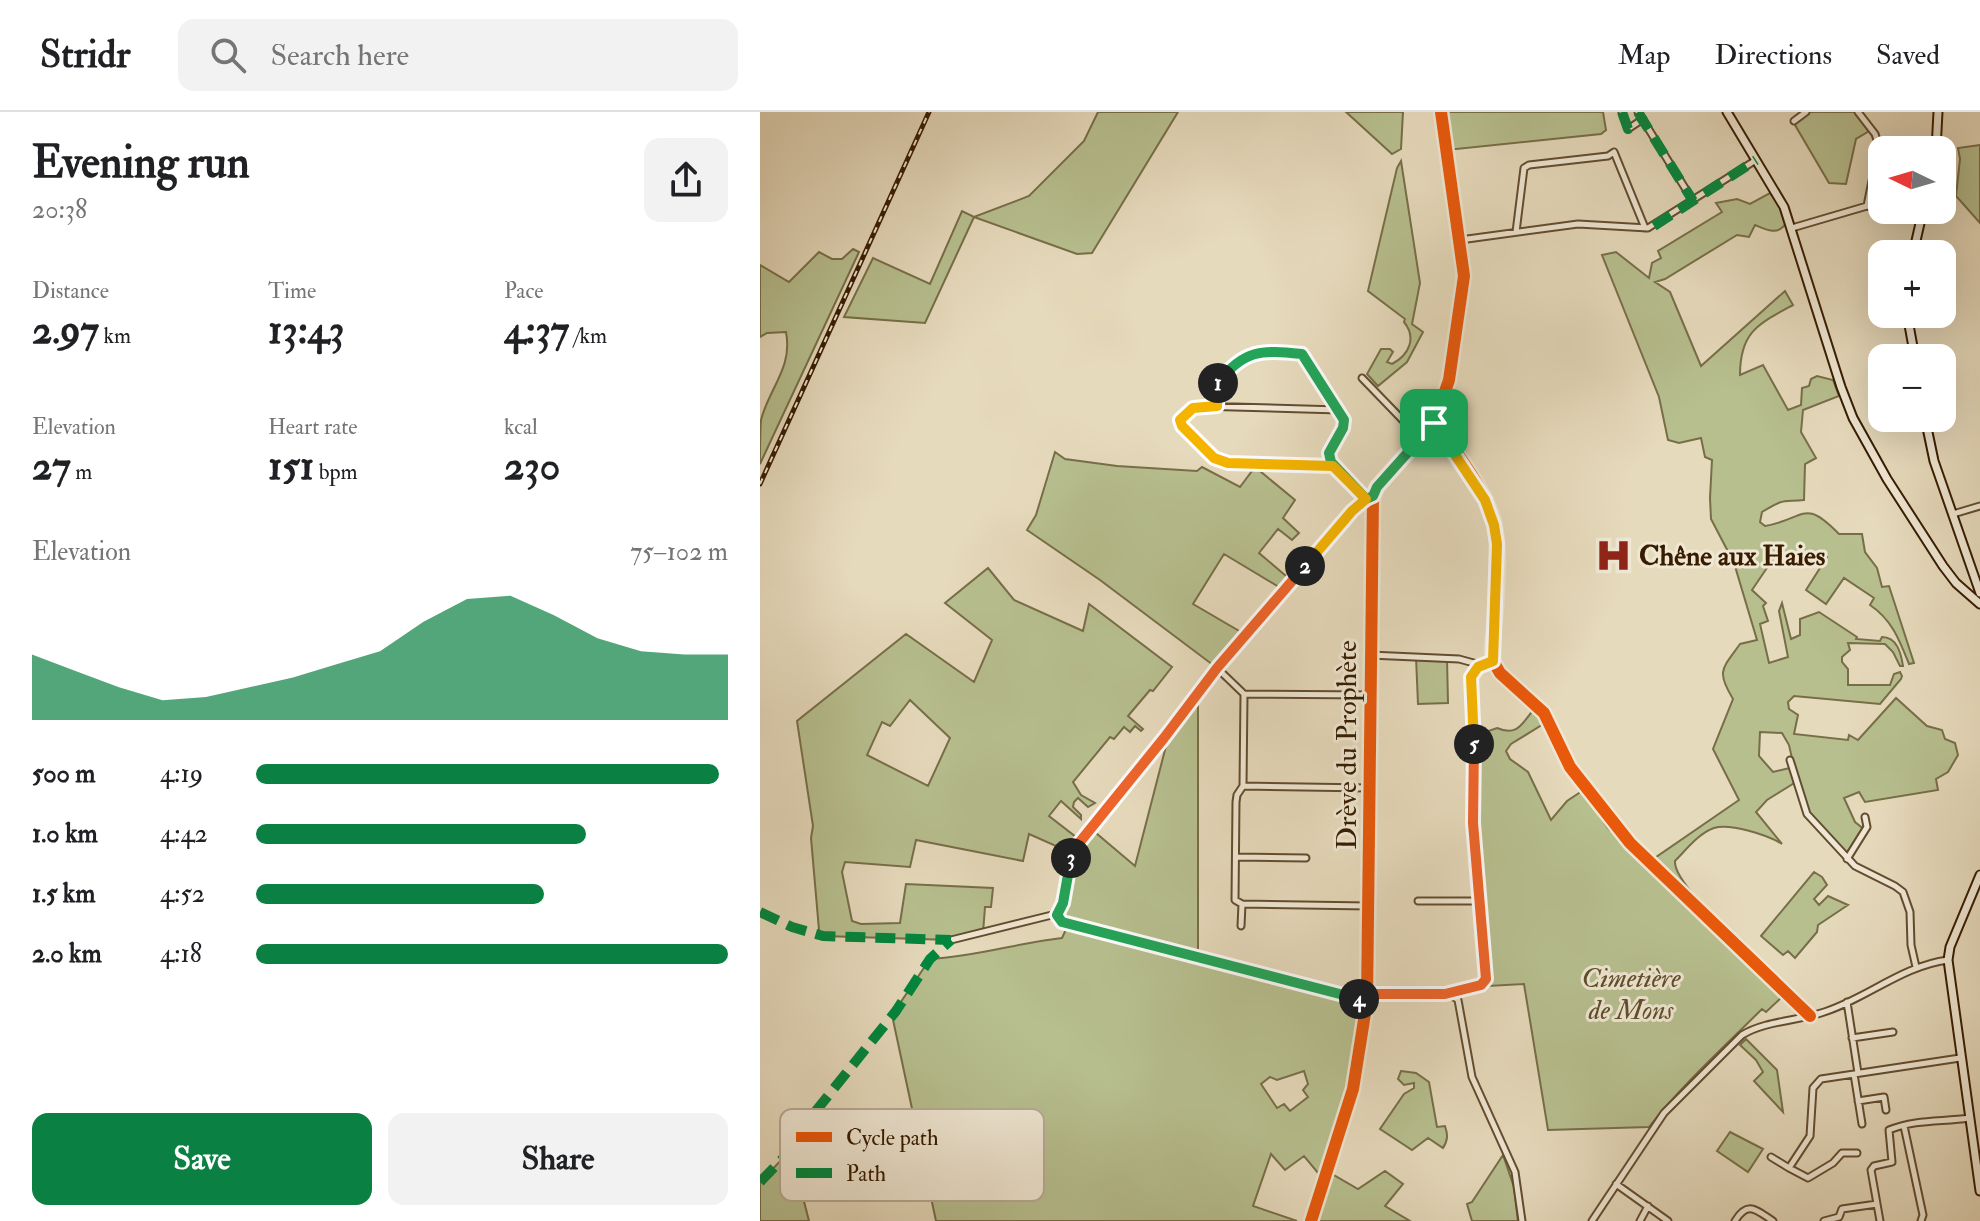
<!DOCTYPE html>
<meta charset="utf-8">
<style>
body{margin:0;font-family:"IM FELL Double Pica",serif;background:#f2f2f2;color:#202124;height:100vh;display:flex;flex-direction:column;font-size:30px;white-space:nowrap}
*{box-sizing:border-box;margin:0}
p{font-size:26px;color:#757577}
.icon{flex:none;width:44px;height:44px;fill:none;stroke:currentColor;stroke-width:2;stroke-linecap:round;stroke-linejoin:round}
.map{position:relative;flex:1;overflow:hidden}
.side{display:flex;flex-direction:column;background:#fff;width:760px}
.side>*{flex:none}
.needle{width:52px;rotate:275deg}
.buttons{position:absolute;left:1108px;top:24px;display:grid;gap:16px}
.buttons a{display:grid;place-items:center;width:88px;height:88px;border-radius:16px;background:#fff;box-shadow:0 8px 32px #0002;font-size:40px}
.pin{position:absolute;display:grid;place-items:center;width:68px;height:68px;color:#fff;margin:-34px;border-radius:16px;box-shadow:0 4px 12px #0006}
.km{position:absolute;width:40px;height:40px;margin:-20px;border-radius:50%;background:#222;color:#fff;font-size:22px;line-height:40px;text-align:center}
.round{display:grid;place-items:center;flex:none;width:84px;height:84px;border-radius:16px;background:#f2f2f2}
.overview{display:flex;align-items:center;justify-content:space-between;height:136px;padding:0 32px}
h1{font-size:44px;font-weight:700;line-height:60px}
.stats{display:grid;grid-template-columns:repeat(3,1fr);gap:12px;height:136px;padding:8px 32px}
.stats div{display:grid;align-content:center}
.stats b{font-size:40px;font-weight:700}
.stats small{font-size:22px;font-weight:400}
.stats p{font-size:22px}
.chart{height:224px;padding:16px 32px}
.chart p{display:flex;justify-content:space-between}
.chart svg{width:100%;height:144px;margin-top:8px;fill:#0b8043;opacity:.7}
.cta{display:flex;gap:16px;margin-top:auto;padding:16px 32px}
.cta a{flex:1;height:92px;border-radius:16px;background:#0b8043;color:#fff;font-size:32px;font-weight:700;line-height:92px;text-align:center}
.cta a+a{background:#f2f2f2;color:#202124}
ul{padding:0 32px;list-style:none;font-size:26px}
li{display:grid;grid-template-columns:128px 96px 1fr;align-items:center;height:60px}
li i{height:20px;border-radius:10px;background:#0b8043}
header{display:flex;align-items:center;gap:48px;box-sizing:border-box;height:112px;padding:0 40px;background:#fff;border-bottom:2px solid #e0e0e0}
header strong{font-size:38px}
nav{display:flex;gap:44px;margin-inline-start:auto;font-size:28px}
.search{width:560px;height:72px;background:#f2f2f2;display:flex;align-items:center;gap:20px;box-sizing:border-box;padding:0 28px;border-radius:16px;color:#757577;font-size:30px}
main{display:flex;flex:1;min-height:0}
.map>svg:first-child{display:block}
.green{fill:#b7bf8f;stroke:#776e48;stroke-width:2;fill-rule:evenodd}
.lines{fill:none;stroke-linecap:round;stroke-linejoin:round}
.street-casing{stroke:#634c2f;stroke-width:9}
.secondary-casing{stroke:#371c00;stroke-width:11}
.street{stroke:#efe7d3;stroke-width:5}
.secondary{stroke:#efe7d3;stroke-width:7}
.rail-casing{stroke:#371c00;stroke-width:5}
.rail{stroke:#efe7d3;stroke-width:2;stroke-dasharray:6;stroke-linecap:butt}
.quiet{stroke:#00873e;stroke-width:10;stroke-dasharray:20 10;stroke-linecap:butt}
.cycleway-casing{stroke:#efe7d3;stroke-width:17}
.cycleway{stroke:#e8590c;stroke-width:12}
.split-1-casing{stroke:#fff;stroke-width:16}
.split-2-casing{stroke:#fff;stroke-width:16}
.split-3-casing{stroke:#fff;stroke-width:16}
.split-4-casing{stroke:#fff;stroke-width:16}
.split-5-casing{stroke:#fff;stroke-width:16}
.split-6-casing{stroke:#fff;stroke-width:16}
.split-1{stroke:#22a559;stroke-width:10}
.split-2{stroke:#f5b400;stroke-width:10}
.split-3{stroke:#f0652b;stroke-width:10}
.split-4{stroke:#22a559;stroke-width:10}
.split-5{stroke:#f0652b;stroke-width:10}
.split-6{stroke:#f5b400;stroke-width:10}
.labels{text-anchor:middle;stroke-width:6;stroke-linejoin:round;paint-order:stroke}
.poi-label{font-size:28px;font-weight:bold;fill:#371c00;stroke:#efe7d3;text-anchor:start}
.street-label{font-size:28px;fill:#371c00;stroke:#efe7d3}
.park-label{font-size:28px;font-style:italic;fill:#5d4d2b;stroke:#efe7d3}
.key{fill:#efe7d3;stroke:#b8aa94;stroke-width:2}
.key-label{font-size:22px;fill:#371c00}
</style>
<header>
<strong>Stridr</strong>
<div class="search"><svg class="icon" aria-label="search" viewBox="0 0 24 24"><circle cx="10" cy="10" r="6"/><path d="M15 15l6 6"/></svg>Search here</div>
<nav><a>Map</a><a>Directions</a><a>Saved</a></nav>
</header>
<main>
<section class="side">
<div class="overview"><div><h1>Evening run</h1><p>20:38</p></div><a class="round"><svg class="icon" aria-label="share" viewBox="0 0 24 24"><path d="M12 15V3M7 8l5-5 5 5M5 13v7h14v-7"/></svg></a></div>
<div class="stats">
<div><p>Distance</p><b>2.97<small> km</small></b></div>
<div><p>Time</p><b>13:43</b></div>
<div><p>Pace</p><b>4:37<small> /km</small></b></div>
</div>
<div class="stats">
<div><p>Elevation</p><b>27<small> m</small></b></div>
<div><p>Heart rate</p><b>151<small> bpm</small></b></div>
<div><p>kcal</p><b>230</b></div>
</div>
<div class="chart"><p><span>Elevation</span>75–102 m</p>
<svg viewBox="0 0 160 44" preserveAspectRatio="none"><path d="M0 44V24L10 29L20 34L30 38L40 37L50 34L60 31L70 27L80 23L90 14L100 7L110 6L120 12L130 19L140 23L150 24L160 24V44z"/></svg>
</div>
<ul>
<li><b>500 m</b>4:19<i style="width:98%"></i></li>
<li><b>1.0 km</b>4:42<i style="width:70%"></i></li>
<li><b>1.5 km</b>4:52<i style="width:61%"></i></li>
<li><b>2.0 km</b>4:18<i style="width:100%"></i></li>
</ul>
<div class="cta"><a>Save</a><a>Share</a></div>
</section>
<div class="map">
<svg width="1220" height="1109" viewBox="0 0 1220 1109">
<rect width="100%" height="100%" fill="#e6dabc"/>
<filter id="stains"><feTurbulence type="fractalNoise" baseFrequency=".0025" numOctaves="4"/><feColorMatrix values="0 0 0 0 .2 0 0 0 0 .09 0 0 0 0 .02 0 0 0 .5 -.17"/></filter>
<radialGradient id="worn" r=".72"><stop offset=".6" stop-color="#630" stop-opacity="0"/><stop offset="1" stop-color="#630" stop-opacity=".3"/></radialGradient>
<path class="green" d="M338 0H418L332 141 317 142 214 105 165 211 84 205 113 146 170 172 202 99 214 105 269 84 324 29Z
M586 0H643L641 37 632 42Z
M681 0H843L846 18 841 22 687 38Z
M1046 0H1098L1111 18 1096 27 1086 72 1069 71 1035 13 1034 9Z
M1220 33V111L1196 84 1200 47 1198 36Z
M641 49 660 171 652 212 663 220 647 250 618 274 607 262 621 237H630L633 240 627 250 632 252C649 243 657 226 644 210L645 207 608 179 637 56Z
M1010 81 1021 96 1026 111C1018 124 1007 118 995 113L989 125 977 123 905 167 895 170 910 180 941 254 1025 179 1033 193C998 212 980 220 980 263L1003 253 1028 298 1041 293 1042 276 1049 274 1051 267 1057 264 1073 268 1079 284 1043 298 1041 320 1056 346 1045 352 1044 388C1021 390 1025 386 1002 400L1000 410 1005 414C1046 407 1043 385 1079 422H1102L1105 440 1117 456 1122 475 1129 474 1154 551 1149 552C1139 527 1132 508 1110 493L1114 486 1084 466 1066 492 1046 478 1067 445 1058 439 1050 452 1042 448 1039 451 1026 444 1022 448 1015 444 992 478 1006 491 1003 494 1008 509 1000 512 1009 551 1028 545 1019 499 1022 491 1031 527 1040 523V507L1059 500 1097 525 1096 527 1120 529 1122 525C1137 525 1141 541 1143 554H1140L1133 540 1125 532 1088 531 1090 538 1082 545V550L1088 557V573H1130L1134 562 1140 560 1142 564 1141 567 1120 592 1034 584 1028 590 1029 597 1038 603 1034 622 1088 628 1089 623 1098 628 1136 586 1167 614 1182 618 1185 627 1195 631 1198 643 1188 660 1176 667 1178 678 1105 690 1099 680 1084 686 1095 710 1105 718 1087 747 1047 702 1036 670 1007 688 996 700 1022 732C1008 723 970 711 954 716 939 721 926 738 915 749 913 770 973 823 989 840L986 844 889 750 979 688 953 637 973 587C956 559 962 557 980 532L997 528 974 451 951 407 950 386 952 348 945 345 941 326 919 331 908 328 899 285 842 143 856 140 889 166 892 151 901 146 898 139 962 100 956 91 977 87 990 92ZM1000 620 1022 621 1029 633 1034 655 1013 660 999 644Z
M93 137 99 140 0 352C0 338 0 321 1 308 9 276 33 256 26 220L7 221 0 225V153L29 170 59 140 72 147H82Z
M295 340 305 347 357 354 437 359 442 355 480 375 495 355 535 388 523 406 539 421 532 428 518 417 499 441 532 469 524 478 464 442 433 492 486 523 457 556 340 468 267 418 276 403Z
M228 456 254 488 323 519 329 492 412 555 393 579 390 578 368 604 383 617 381 619 375 614 370 620 364 615 354 627 350 625 313 670 321 683 335 691 328 695 318 686 314 690 313 695 321 703V707L301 689 289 704 320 728 330 716 375 754 406 634 404 626 438 580V847L607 889 593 977 567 1059 598 1077 625 1059 643 1072 625 1094 650 1109H551L564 1068 544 1044 525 1058 511 1042 493 1094 537 1109H176L132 903 170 847C215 845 257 831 302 826L308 813 302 810 300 800 312 741 269 722 263 749 156 728 150 755 85 750 82 760 92 809 101 812 140 811 146 772 233 776 231 795H225L223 821 191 828 63 824 59 818 51 726 53 714 37 609 146 522 214 570 232 528 185 491ZM150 588 190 626 168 674 107 643 122 610 130 614ZM544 959 548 972 543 978 548 985 530 999 524 992 517 996 501 972 510 965 517 968Z
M656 545 687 546 688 591 658 592Z
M775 596 785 611 751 632 746 639 750 647 768 660 791 708 807 689 822 679 848 716 1024 883 1006 900 1002 897C963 936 923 972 889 1015L788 1018 764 872 728 874 721 769 713 711 714 624 737 616C758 625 762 611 775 596Z
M1054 760 1062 765 1067 773 1054 787 1059 793 1068 784 1088 793 1058 813 1057 820 1035 846 1028 839 1023 843 1001 824Z
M986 927 1017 958 1023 1000 994 969 1003 960 996 948 980 933Z
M641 959 656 961 669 970 677 1015 685 1014C688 1023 688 1028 683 1036L668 1026 652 1038 620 1017 644 982 654 976V971L644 973 638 967Z
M970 1020 1003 1037 988 1060 957 1039Z
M31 1038 49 1109H0V1070Z
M743 1043 754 1075 758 1109H712L707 1092 712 1090Z"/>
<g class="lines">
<defs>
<path id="street" d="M862 0 868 17 883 7
M878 0 933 89
M1098 0 1115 22 1119 34 1107 94
M1034 9 1046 0
M1122 98 1160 109
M1032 116 1107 94 1122 98
M756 120 764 56 769 53 848 44 854 40 885 116
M700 128 818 112 888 116 996 48
M602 266 660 326
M457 294 458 270 484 244 493 241 542 242 578 297
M674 311C694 336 726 379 734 410 742 444 735 503 732 539L733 549 740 561 784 601 810 655 870 731 1050 904
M573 354 460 349 427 319 420 308 437 294 579 298C589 315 578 326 569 341 572 360 593 374 606 387
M1193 402 1220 394
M610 543 699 547 721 553 733 549
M457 556 484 582 610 583
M1030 648 1047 702 1095 754 1135 774 1143 780 1150 800 1151 833 1156 855
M483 674 609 676
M483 674 484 582
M476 745 546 746
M1087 747 1107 715 1105 705
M658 789H720
M482 792 608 794
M297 803 308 812 607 889
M481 814 482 792 475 788 476 690 477 683 483 674
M191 828 300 801 315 736 404 626 457 556 600 391 613 384 617 375 674 311 689 268 704 164 681 0
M607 882H685L721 873 726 867 713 711 714 607 711 569 715 557 721 553
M690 882 698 888 712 965 755 1060 762 1109
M1087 890 1098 961
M1092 926 1133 920
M1094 962 1102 1012
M1098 989 1124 985 1126 998
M1144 1014 1163 1103 1161 1109
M1097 1041H1082L1073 1051 1048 1066 1029 1056 1050 1024 1053 976 1061 967 1200 946
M1011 1045 1029 1056
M856 1072 908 1109
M551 1109 593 977 607 889 612 385
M832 1109 904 1001 982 923C1005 909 1036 909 1061 901 1105 888 1141 854 1188 848
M880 1109 888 1094
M975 1109C988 1088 996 1098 1013 1109
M1064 1109 1079 1105 1082 1097 1117 1092
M1120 1109 1111 1058 1114 1054 1132 1050 1129 1018C1156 1007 1182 1010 1209 1006"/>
<path id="secondary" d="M967 0 1024 95 1081 275 1093 306 1127 367 1183 454 1196 471 1220 492
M1176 38 1178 0
M1153 142 1163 98
M1147 202 1155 246
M1165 306 1174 349 1220 481
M1220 763 1190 835 1188 848 1220 1079"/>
</defs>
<use href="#street" class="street-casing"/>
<use href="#secondary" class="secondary-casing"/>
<use href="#street" class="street"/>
<use href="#secondary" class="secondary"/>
<defs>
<path id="rail" d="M0 372 169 0"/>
</defs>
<use href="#rail" class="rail-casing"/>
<use href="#rail" class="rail"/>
<path class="quiet" d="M862 0 868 17 883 7
M878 0 933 89
M894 114 996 48
M0 800 32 815 63 824 191 828
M0 1070 31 1038 55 1000 136 899 170 847 191 828"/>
<defs>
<path id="cycleway" d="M674 311C694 336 726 379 734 410 742 444 735 503 732 539L733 549 740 561 784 601 810 655 870 731 1050 904
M551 1109 593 977 607 889 613 384 617 375 674 311 689 268 704 164 681 0"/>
</defs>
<use href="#cycleway" class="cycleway-casing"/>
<use href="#cycleway" class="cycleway"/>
</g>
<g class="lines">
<defs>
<path id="split-1" d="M458 271C484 237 501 238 542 242L584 308 583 316 569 341 571 350 606 387 613 384 617 375 674 311"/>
<path id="split-2" d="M458 271 457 294 433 296 420 308 422 314 454 346 468 351 573 354 606 387 592 399 545 454"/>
<path id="split-3" d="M311 746 315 736 404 626 457 556 545 454"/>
<path id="split-4" d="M311 746 303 791 297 803 302 810 599 887"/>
<path id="split-5" d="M599 887 607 889V882H685L721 873 726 867 713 711 714 632"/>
<path id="split-6" d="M674 311 725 388 734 413 737 432 733 549 718 555 711 565 714 632"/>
</defs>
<use href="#split-1" class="split-1-casing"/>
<use href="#split-2" class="split-2-casing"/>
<use href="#split-3" class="split-3-casing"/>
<use href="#split-4" class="split-4-casing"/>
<use href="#split-5" class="split-5-casing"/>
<use href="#split-6" class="split-6-casing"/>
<use href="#split-1" class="split-1"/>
<use href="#split-2" class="split-2"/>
<use href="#split-3" class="split-3"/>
<use href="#split-4" class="split-4"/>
<use href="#split-5" class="split-5"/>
<use href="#split-6" class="split-6"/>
</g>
<defs>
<symbol id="hospital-bare" viewBox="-9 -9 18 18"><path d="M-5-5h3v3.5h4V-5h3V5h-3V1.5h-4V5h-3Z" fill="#8f2418" stroke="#efe7d3" stroke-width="2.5" paint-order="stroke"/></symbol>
</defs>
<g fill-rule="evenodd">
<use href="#hospital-bare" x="828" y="418" width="51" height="51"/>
</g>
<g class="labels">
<g class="poi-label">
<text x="879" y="453">Chêne aux Haies</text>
</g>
<g class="street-label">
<text transform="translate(586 633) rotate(-90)" y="10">Drève du Prophète</text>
</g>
<g class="park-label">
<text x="871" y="875">Cimetière<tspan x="871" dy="32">de Mons</tspan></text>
</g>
</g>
<rect x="20" y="997" width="264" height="92" rx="12" class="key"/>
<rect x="36" y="1020" width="36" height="10" fill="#e8590c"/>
<rect x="36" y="1056" width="36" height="10" fill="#00873e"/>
<g class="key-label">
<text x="86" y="1033">Cycle path</text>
<text x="86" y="1069">Path</text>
</g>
<rect width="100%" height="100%" filter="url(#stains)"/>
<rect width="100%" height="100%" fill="url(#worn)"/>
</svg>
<div class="buttons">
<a><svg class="needle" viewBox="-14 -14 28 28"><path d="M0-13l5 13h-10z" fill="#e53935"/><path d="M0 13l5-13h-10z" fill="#757577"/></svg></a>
<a>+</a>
<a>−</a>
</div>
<div class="pin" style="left:674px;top:311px;background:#1e9e55"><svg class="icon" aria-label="arrive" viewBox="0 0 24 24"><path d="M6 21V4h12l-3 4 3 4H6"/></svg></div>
<b class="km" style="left:458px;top:271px">1</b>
<b class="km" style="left:545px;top:454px">2</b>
<b class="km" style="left:311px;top:746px">3</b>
<b class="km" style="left:599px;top:887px">4</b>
<b class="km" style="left:714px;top:632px">5</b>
</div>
</main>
